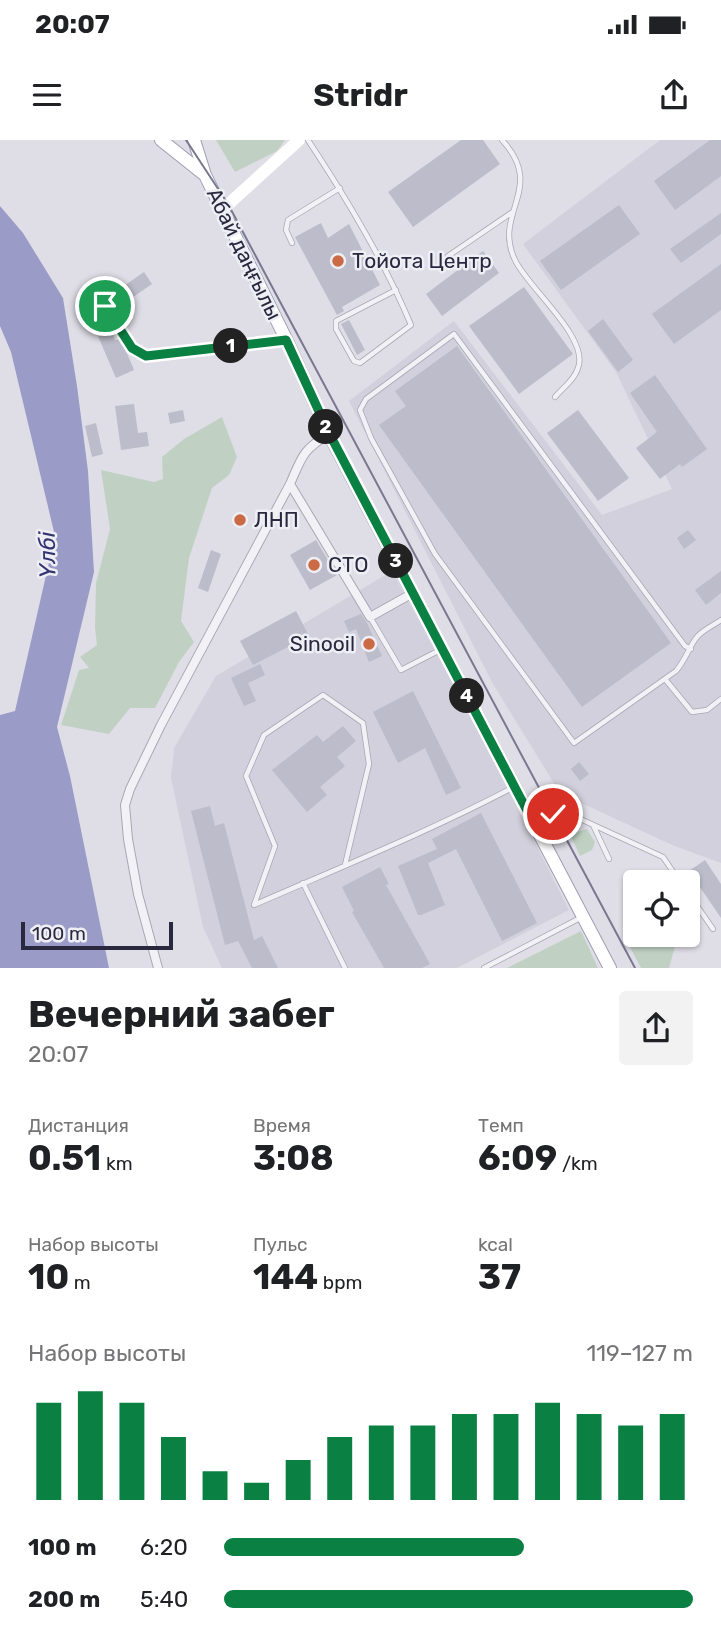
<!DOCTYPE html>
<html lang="ru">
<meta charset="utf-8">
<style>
body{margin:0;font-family:Rubik,sans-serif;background:#f2f2f2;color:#202124;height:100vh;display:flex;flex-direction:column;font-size:26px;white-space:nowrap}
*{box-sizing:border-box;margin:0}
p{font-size:23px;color:#757577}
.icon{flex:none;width:38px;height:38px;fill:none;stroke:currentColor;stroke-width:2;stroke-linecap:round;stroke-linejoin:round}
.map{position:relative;height:828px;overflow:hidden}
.panel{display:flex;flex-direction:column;background:#fff;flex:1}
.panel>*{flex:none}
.controls{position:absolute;left:623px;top:730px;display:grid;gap:14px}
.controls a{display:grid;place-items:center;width:77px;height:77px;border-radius:7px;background:#fff;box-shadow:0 2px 5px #0004;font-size:35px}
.scale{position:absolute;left:21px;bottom:18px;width:152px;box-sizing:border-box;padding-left:7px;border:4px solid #29283e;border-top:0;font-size:19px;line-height:24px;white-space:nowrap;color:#29283e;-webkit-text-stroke:5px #eeeef5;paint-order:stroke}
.pin{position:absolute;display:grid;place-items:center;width:60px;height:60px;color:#fff;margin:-30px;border:4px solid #fff;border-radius:50%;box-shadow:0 2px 7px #0007}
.km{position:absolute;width:35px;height:35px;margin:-18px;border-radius:50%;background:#222;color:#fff;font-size:19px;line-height:35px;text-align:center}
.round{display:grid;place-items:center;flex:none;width:74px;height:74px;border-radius:7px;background:#f2f2f2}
.head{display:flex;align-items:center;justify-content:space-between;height:119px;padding:0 28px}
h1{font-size:38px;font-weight:700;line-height:52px}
.stats{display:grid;grid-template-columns:repeat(3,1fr);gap:10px;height:119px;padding:7px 28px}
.stats div{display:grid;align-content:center}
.stats b{font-size:35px;font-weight:700}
.stats small{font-size:19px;font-weight:400}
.stats p{font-size:19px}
.chart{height:196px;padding:14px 28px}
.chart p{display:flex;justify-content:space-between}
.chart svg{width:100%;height:126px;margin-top:7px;stroke:#0b8043;stroke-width:6}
ul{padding:0 28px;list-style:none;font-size:23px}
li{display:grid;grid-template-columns:112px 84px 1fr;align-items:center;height:52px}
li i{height:18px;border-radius:9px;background:#0b8043}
.status{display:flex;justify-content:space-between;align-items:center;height:49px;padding:0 35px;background:#fff;direction:ltr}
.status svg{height:19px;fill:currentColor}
header{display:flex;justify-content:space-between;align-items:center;height:91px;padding:0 28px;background:#fff;font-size:32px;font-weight:700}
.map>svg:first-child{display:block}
.built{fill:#d1d0dc}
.green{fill:#c0d1c3}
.water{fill:#9a9cc7}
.building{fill:#bcbcca}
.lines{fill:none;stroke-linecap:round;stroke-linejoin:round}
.service-casing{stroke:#a8a7b4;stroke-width:6}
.minor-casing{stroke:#a8a7b4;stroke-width:10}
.primary-casing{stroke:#9f9eb3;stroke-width:14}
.service{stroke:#f1f1f6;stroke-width:4.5}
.minor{stroke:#f1f1f6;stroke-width:8}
.secondary{stroke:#fff;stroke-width:12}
.primary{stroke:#fff;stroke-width:12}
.tram{stroke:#797890;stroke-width:2}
.route-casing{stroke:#fff;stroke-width:14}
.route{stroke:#0b8043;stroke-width:9}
.poi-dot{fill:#ca6b45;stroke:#eeeef5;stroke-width:2.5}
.labels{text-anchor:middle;stroke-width:5;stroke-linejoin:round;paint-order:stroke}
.street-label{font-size:21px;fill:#29283e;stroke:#eeeef5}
.poi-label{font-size:21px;fill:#29283e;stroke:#eeeef5;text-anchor:start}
.water-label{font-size:23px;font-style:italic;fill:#333470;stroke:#eeeef5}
</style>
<div class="status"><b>20:07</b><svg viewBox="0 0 49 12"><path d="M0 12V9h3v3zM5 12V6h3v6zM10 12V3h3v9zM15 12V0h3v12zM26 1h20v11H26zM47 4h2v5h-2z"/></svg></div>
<header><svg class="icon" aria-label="menu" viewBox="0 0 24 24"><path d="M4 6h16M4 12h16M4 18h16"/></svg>Stridr<svg class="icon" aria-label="share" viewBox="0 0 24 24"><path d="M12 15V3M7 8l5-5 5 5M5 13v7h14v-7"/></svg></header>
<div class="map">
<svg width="721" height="828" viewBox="0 0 721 828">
<rect width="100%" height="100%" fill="#dfdee7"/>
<path class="built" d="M660 0H721V723L672 705 560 653 493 544 349 261 454 181 602 375 672 349 616 232 523 104Z
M392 431 497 627 569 770 457 828H222L203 787 171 638 174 608 216 536Z"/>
<path class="green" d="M216 0H285L277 11 235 32Z
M222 277 237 317 229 335 212 348 189 418 181 481 194 502 179 522 155 568H130L109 594 61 585 79 530 89 528 80 517 97 505 95 488 96 443 110 389 101 330 154 342 163 339 162 317 184 299Z
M587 689 595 702 592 710 580 716 570 694Z
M635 788V794L678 795 669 828H641L623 794Z
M581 791 598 828H507Z"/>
<path class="water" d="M0 66 23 93 63 158 77 246 88 331 94 432 57 587 70 636 109 828H0V575L15 571 55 396 11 212 0 186Z"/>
<path class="building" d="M461 0H483L500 24 413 87 388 52Z
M710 0H721V36L675 70 654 41Z
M619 65 640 94 561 150 540 121Z
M721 73V94L681 123 670 109Z
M321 83 328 98 349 84 380 145 342 167 344 171 337 175 295 97Z
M483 111 499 133 442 176 426 154Z
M721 124V170L674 204 652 174Z
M144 132 152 144 120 166 112 154Z
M524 147 573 214 519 254 469 186Z
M104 174 115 200 121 199 134 230 116 238 91 180Z
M603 179 633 220 618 232 588 191Z
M349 180 365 210 357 215 341 184Z
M457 206 671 503 582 567 379 285 406 266 395 251Z
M655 235 707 309 682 327 680 324 660 339 636 308 657 292 630 253Z
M134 264 138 293 147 292 149 306 121 310 115 266Z
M183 270 185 281 170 284 168 273Z
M578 270 629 338 598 361 547 293Z
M96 283 103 314 92 317 85 286Z
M688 390 696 400 684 409 677 398Z
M316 400 337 435 310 450 290 415Z
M211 410 221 414 208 452 198 448Z
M721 431V453L706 465 695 450Z
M296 471 309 496 253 525 240 501Z
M361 474 367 483 382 516 369 522 356 489 349 492 344 481Z
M260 524 265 535 248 543 256 561 244 566 231 538Z
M413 551 461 648 446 655 425 608 398 623 373 572Z
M343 586 356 601 337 617 345 626 320 647 327 655 307 672 272 630 317 595 323 602Z
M579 622 589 634 580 641 571 629Z
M210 666 215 686 224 683 254 800 262 796 278 828H252L238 801 225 805 191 671Z
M481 673 537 783 502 801 456 709 428 723 445 765 421 775H418L398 726 437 709 432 699Z
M705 720 721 744V778L689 731Z
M380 727 389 744 386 745 430 824 422 828H384L352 772 354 771 342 747Z"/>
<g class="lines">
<defs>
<path id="service" d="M308 0C347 59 384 120 411 185L360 223 354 221 336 189V181L396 150
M502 0C547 49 492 72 515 120 528 148 590 198 578 228 575 239 562 249 555 257
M292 103 286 90 288 80 340 48
M448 116 511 73
M105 166 132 207 146 216 285 200
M370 477 401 530 440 510
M691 509 685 506 454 194 366 259 360 270 371 298 435 414 574 603 676 531C685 521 690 505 697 497 703 490 714 485 721 480
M665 539 692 572 707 570 721 559
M533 680 563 671 663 717 680 742
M593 685 609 719
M345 725 369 624 363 583 323 555 264 595 246 636 275 706 254 765C341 727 428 692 512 648
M303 743 345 828
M688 753 713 789
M484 828 582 777"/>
<path id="minor" d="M290 344 370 477 413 453
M158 828 138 754 128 699 125 665 130 649 161 585 290 344C302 317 302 310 329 294"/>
<path id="primary" d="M161 0 205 35
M194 0 205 35 286 199 329 294 610 828"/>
</defs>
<use href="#service" class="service-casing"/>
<use href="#minor" class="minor-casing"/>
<use href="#primary" class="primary-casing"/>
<use href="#service" class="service"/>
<use href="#minor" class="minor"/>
<path class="secondary" d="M222 70 299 0"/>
<use href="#primary" class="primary"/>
<path class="tram" d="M186 0 228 64 635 828"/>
</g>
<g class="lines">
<defs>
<path id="route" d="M105 166 132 208 146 216 286 200 329 293 532 680 553 674"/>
</defs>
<use href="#route" class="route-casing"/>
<use href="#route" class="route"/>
</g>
<g class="poi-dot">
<circle cx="338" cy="121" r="7"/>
<circle cx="240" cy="380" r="7"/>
<circle cx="314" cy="425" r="7"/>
<circle cx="369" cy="504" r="7"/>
</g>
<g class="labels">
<g class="street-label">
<text transform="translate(244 114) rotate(64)" y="7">Абай даңғылы</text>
</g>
<g class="poi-label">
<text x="352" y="128">Тойота Центр</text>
<text x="254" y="387">ЛНП</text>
<text x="328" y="432">СТО</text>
<text x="355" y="511" text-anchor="end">Sinooil</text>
</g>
<g class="water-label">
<text transform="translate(47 415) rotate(-91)" y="8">Үлбі</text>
</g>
</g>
</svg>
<div class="controls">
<a><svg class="icon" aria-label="locate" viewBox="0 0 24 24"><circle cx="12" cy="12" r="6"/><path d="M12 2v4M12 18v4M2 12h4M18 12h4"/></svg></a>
</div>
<div class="scale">100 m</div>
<div class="pin" style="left:105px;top:166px;background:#1e9e55"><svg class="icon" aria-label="arrive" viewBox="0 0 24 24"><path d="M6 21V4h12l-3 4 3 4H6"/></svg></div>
<div class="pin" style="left:553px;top:674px;background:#d93025"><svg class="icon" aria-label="check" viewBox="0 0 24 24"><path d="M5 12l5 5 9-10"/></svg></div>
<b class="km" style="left:231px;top:206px">1</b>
<b class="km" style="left:326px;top:287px">2</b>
<b class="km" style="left:396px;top:421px">3</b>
<b class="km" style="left:467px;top:556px">4</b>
</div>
<section class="panel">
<div class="head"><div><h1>Вечерний забег</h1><p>20:07</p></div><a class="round"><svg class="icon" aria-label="share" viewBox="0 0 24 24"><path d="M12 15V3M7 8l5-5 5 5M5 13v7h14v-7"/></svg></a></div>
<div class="stats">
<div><p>Дистанция</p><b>0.51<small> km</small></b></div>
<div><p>Время</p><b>3:08</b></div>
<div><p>Темп</p><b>6:09<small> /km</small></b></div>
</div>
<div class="stats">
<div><p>Набор высоты</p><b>10<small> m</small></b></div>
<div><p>Пульс</p><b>144<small> bpm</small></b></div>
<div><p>kcal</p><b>37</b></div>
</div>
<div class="chart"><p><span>Набор высоты</span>119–127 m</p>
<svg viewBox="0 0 160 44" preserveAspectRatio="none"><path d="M5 44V10M15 44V6M25 44V10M35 44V22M45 44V34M55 44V38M65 44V30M75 44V22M85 44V18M95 44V18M105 44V14M115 44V14M125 44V10M135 44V14M145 44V18M155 44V14"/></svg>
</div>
<ul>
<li><b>100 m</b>6:20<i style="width:64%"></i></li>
<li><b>200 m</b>5:40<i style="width:100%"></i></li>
</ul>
</section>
